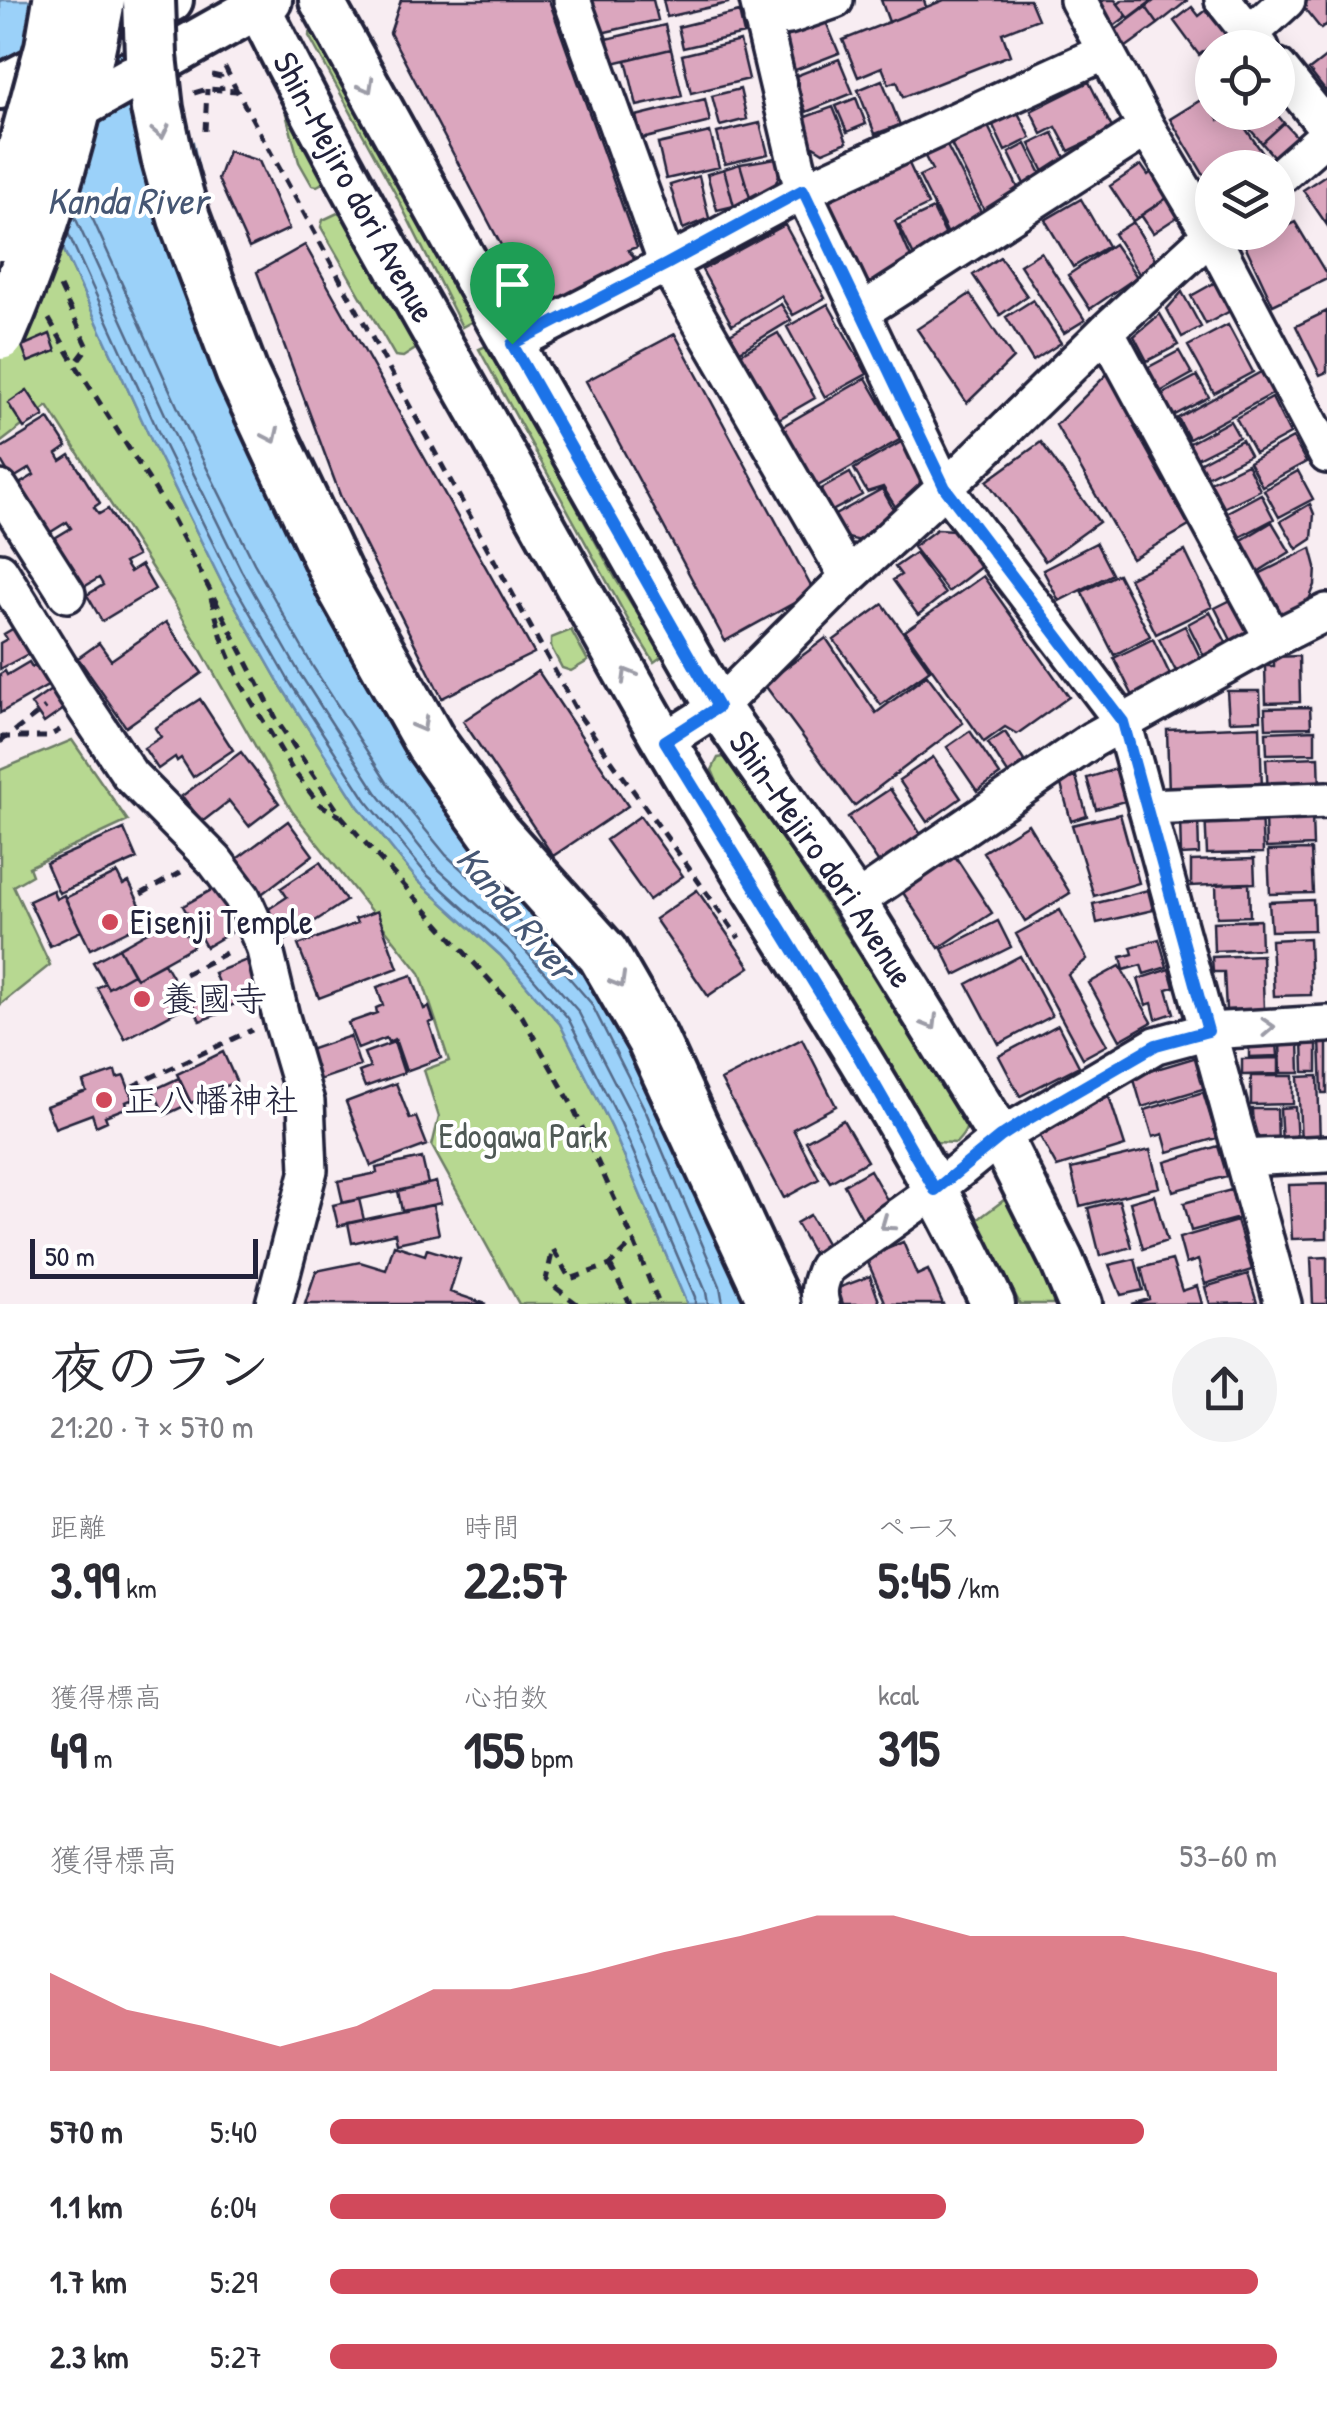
<!DOCTYPE html>
<html lang="ja">
<meta charset="utf-8">
<style>
body{margin:0;font-family:"Patrick Hand","Klee One",sans-serif;background:#f2f2f3;color:#2b2b33;height:100vh;display:flex;flex-direction:column;font-size:38px;white-space:nowrap}
*{box-sizing:border-box;margin:0}
p{font-size:32px;color:#7c7c81}
.icon{flex:none;width:55px;height:55px;fill:none;stroke:currentColor;stroke-width:2;stroke-linecap:round;stroke-linejoin:round}
.map{position:relative;height:1304px;overflow:hidden}
.details{display:flex;flex-direction:column;background:#fff;flex:1}
.details>*{flex:none}
.fabs{position:absolute;left:1195px;top:30px;display:grid;gap:20px}
.fabs a{display:grid;place-items:center;width:100px;height:100px;border-radius:50%;background:#fff;box-shadow:0 5px 25px #0003;font-size:50px}
.scale{position:absolute;left:30px;bottom:25px;width:228px;box-sizing:border-box;padding-left:10px;border:5px solid #22223b;border-top:0;font-size:28px;line-height:35px;white-space:nowrap;color:#22223b;-webkit-text-stroke:8px #fff;paint-order:stroke}
.pin{position:absolute;display:grid;place-items:center;width:85px;height:85px;color:#fff;margin:-102px -42px;border-radius:50% 50% 50% 0;rotate:-45deg;box-shadow:0 0 10px #0007}
.pin .icon{rotate:45deg}
.round{display:grid;place-items:center;flex:none;width:105px;height:105px;border-radius:52px;background:#f2f2f3}
.overview{display:flex;align-items:center;justify-content:space-between;height:170px;padding:0 50px}
h1{font-size:55px;font-weight:800;line-height:75px}
.metrics{display:grid;grid-template-columns:repeat(3,1fr);gap:15px;height:170px;padding:10px 50px}
.metrics div{display:grid;align-content:center}
.metrics b{font-size:50px;font-weight:800}
.metrics small{font-size:28px;font-weight:400}
.metrics p{font-size:28px}
.chart{height:280px;padding:20px 50px}
.chart p{display:flex;justify-content:space-between}
.chart svg{width:100%;height:180px;margin-top:10px;fill:#d1495b;opacity:.7}
ul{padding:0 50px;list-style:none;font-size:32px}
li{display:grid;grid-template-columns:160px 120px 1fr;align-items:center;height:75px}
li i{height:25px;border-radius:12px;background:#d1495b}
.map>svg:first-child{display:block}
.green{fill:#b7d891;stroke:#6c7d66;stroke-width:2.5}
.water{fill:#9bd1f9;stroke:#6b8bad;stroke-width:2.5}
.lines{fill:none;stroke-linecap:round;stroke-linejoin:round}
.shore{stroke:#526887;stroke-width:2.5}
.building{fill:#dba6be;stroke:#22223b;stroke-width:2.5}
.minor-casing{stroke:#22223b;stroke-width:42}
.major-casing{stroke:#22223b;stroke-width:50}
.path{stroke:#22223b;stroke-width:5;stroke-dasharray:10 8;stroke-linecap:butt}
.minor{stroke:#fff;stroke-width:35}
.major{stroke:#fff;stroke-width:42}
.major-bridge-casing{stroke:#22223b;stroke-width:50;stroke-linecap:butt}
.highway-bridge-casing{stroke:#22223b;stroke-width:58;stroke-linecap:butt}
.major-bridge{stroke:#fff;stroke-width:42}
.highway-bridge{stroke:#fff;stroke-width:50}
.oneway{stroke:#9c9ca7}
.route-casing{stroke:#fff;stroke-width:20}
.route{stroke:#1a73e8;stroke-width:12}
.poi-dot{fill:#d1495b;stroke:#fff;stroke-width:4}
.labels{text-anchor:middle;stroke-width:8;stroke-linejoin:round;paint-order:stroke}
.street-label{font-size:35px;fill:#22223b;stroke:#fff}
.poi-label{font-size:35px;fill:#22223b;stroke:#fff;text-anchor:start}
.park-label{font-size:35px;fill:#4f5955;stroke:#fff}
.water-label{font-size:38px;font-style:italic;fill:#465774;stroke:#fff}
</style>
<div class="map">
<svg width="1327" height="1304" viewBox="0 0 1327 1304">
<rect width="100%" height="100%" fill="#f8edf2"/>
<filter id="ink" filterUnits="userSpaceOnUse"><feTurbulence type="fractalNoise" baseFrequency=".01" numOctaves="2"/><feDisplacementMap in="SourceGraphic" scale="20" xChannelSelector="R" yChannelSelector="G"/><feConvolveMatrix kernelMatrix="1 2 1 2 8 2 1 2 1" color-interpolation-filters="sRGB"/></filter>
<g filter="url(#ink)">
<path class="green" d="M310 33H314L473 321 462 327 395 193 309 36Z
M282 99 328 180 317 186 312 185 299 162Z
M28 165 67 257 153 444 221 581 281 686 358 806 418 881 500 955 560 1024 612 1128 687 1304H519L432 1146 439 1117 424 1070 449 1061 420 973 292 811 176 606 48 406 0 443V184Z
M344 210 417 348 403 357 395 356 321 227 323 220Z
M488 345 617 581 664 655 654 662 632 627 479 349Z
M571 630 588 661 571 671 562 668 551 647V638Z
M72 740 128 821 29 867 32 875 13 886 50 965 0 1005V770Z
M724 757 732 763 961 1107C968 1126 970 1128 956 1143L936 1142 925 1126 773 873 729 810 712 770 718 758Z
M1008 1197 1038 1258 1057 1304H1020L977 1220Z"/>
<path class="water" d="M0 0H114V9L143 120 193 142 209 218 330 533 472 785 789 1304H687L612 1128 560 1024 500 955 418 881 358 806 281 686 221 581 153 444 67 257 9 121 0 106Z"/>
<g class="lines">
<path class="shore" d="M81 193 187 428 254 563 313 667 388 784 446 855 527 929 591 1003 646 1112 720 1286 723 1304
M74 215 174 434 241 570 300 674 376 792 435 866 516 940 578 1011 633 1118 706 1292 708 1304
M68 233 162 440 229 576 289 681 366 800 426 874 507 948 568 1018 621 1123 695 1297V1304"/>
</g>
<path class="building" d="M401 0H549L637 247 628 250 636 259 537 314 390 33Z
M589 0H653L658 20 601 33Z
M663 0H727L728 3 667 17Z
M881 0H924L926 7 889 22Z
M944 0H1030L1038 19 1002 33 1010 55 903 97 897 81 889 84 882 67 858 77 843 40Z
M1104 0H1115L1127 16 1114 26 1098 5Z
M1123 0H1153L1129 18 1118 4Z
M1155 0H1186L1187 1 1158 24 1146 7Z
M1304 0H1327V24L1321 29 1300 3Z
M1146 7 1158 24 1122 50 1110 34Z
M1192 7 1199 16 1209 8 1228 33 1199 55 1174 21Z
M739 12 744 34 683 48 678 27Z
M822 12 839 53 793 71 777 30Z
M665 25 671 49 613 63 607 39Z
M740 41 749 79 691 93 682 55Z
M671 49 682 96 637 106 626 60Z
M1327 56V93L1309 70Z
M839 59 853 93 806 112 793 77Z
M882 80 900 125 875 134 858 90Z
M1089 82 1113 130 1069 151 1056 127 1042 134 1031 111Z
M740 89 747 119 720 126 712 96Z
M856 98 866 124 847 132 836 106Z
M1204 98 1219 120 1229 112H1234L1262 152 1244 168H1212V189L1170 119Z
M705 99 710 122 642 139 636 116Z
M833 107 847 142 823 152 810 144 800 119Z
M1015 107 1031 138 1005 151 990 119Z
M1266 112H1275L1284 123 1262 143 1249 128Z
M986 122 1021 194 985 212 949 140Z
M760 123 768 154 725 164 717 133Z
M1284 123 1297 137 1274 157 1262 143Z
M710 132 719 167 666 179 658 144Z
M1053 133 1069 166 1047 178 1030 144Z
M943 138 987 224 952 242 919 176 932 170 921 149Z
M1026 144 1043 178 1025 186 1009 153Z
M228 151 259 161 289 229 249 248 218 179Z
M906 157 928 205 895 221 916 269 868 287 825 194Z
M776 158 779 175 774 188 751 201 740 164Z
M740 164 751 201 734 206 724 169Z
M1141 165 1148 175 1154 170 1170 196 1133 221 1110 186Z
M724 169 734 206 717 210 707 174Z
M1327 174V225L1303 190Z
M699 176 709 218 683 229 670 185Z
M1170 196 1182 214 1153 233 1141 215Z
M1081 199 1108 246 1073 267 1045 220Z
M933 209 949 242 915 258 899 225Z
M1133 222 1159 265 1141 277 1114 234Z
M1295 222 1327 275V279L1273 305 1245 245 1272 232H1278V230Z
M785 225 825 298 793 315 781 296 732 325 702 270Z
M1114 244 1137 277 1090 309 1068 275Z
M305 245 534 653 442 698 340 495 257 272Z
M1041 252 1085 320 1064 333 1020 265Z
M1000 257 1027 296 1000 315 973 275Z
M1216 282 1232 310 1206 324 1191 296Z
M1182 292 1201 327 1182 337 1167 309Z
M970 294 1013 358 967 403 917 329Z
M1033 300 1061 343 1033 361 1006 317Z
M781 304 791 320 740 351 730 334Z
M828 304 867 374 825 397 787 327Z
M1327 311V372L1320 375 1296 326Z
M1160 314 1178 345 1147 361 1134 336Z
M1228 325 1253 372 1214 393 1188 346Z
M778 333 815 398 775 421 737 356Z
M50 334 56 351 28 362 22 346Z
M675 334 814 592 725 641 586 381Z
M1179 351 1192 374 1160 392 1147 368Z
M1116 365 1145 420 1134 427 1189 526 1132 559 1056 425Z
M1261 372 1274 393 1189 439 1178 418Z
M1197 376 1209 397 1173 416 1161 395Z
M866 378 901 439 816 487 781 427Z
M27 390 44 416 24 428 8 403Z
M1272 398 1290 434 1255 453 1236 418Z
M49 419 67 447 57 454 61 461 70 455 100 503 94 507 99 514 108 509 137 556 124 563 130 572 141 565 155 589 102 621 87 595 103 585 99 578 82 588 53 539 71 528 67 522 46 535 16 486 34 475 30 468 12 479 0 459V449Z
M1230 421 1239 437 1193 460 1186 445Z
M1293 438 1306 462 1262 486 1249 462Z
M1242 440 1250 455 1202 479 1195 465Z
M903 441 922 475 917 492 896 508 883 487 867 492 854 469Z
M1041 442 1099 522 1045 561 987 481Z
M1247 464 1260 490 1217 511 1204 485Z
M1298 471 1313 499 1279 517 1264 490Z
M850 473 862 495 828 513 816 492Z
M882 489 896 514 865 542 843 537 833 516Z
M1261 494 1274 519 1236 539 1222 515Z
M1310 504 1314 514 1312 539 1297 549 1281 521Z
M1272 522 1290 552 1256 573 1237 543Z
M937 529 955 530 982 566 948 592 913 547Z
M1096 543 1112 574 1059 601 1043 570Z
M1311 548 1316 567 1315 585 1309 600 1287 616 1275 615 1255 576Z
M1185 551 1212 607 1156 634 1129 578Z
M915 553 945 594 918 615 893 580 901 575 895 567Z
M1118 574 1150 636 1114 655 1082 592Z
M983 576 1069 697 1017 734 1005 727 984 742 905 631Z
M1241 595 1258 629 1232 642 1215 608Z
M883 604 930 670 881 705 834 640Z
M1210 612 1228 646 1205 658 1188 624Z
M166 622 202 673 126 727 78 658 99 643 111 660Z
M1185 626 1202 661 1177 673 1159 639Z
M14 628 28 654 0 669V643L7 639 4 634Z
M826 638 876 713 927 675 963 723 854 806 764 684Z
M1153 639 1172 679 1134 698 1114 658Z
M1299 656 1300 702 1266 703 1265 666H1274V657Z
M29 662 32 667 38 663 51 684 0 713V674L5 671 7 675Z
M538 671 628 806 553 856 463 721Z
M51 690 64 709 44 723 31 704Z
M1227 691H1260L1261 720 1229 721Z
M200 699 233 750 193 777 181 758 177 761 175 757 158 769 144 748 161 737 155 728Z
M1310 707 1311 727 1266 728 1265 708Z
M1260 726 1262 790 1169 793 1167 730Z
M1315 730V753L1267 754 1266 732Z
M970 731 1000 775 977 791 947 747Z
M1005 732 1026 764 1009 775 988 743Z
M241 752 279 803 249 826 229 801 202 822 182 796Z
M933 757 961 798 927 822 899 780Z
M1319 757 1320 791 1268 793 1266 759Z
M1116 769 1125 801 1096 809 1087 778Z
M1076 777 1087 816 1071 821 1060 781Z
M890 789 922 836 880 865 848 817Z
M1261 811 1263 853 1207 854 1205 812Z
M1120 814 1139 883 1094 896 1072 825Z
M1312 815 1313 846 1266 848 1265 817Z
M640 816 683 876 649 900 606 840Z
M1180 817H1198L1199 854 1181 855Z
M288 821 313 855 259 896 234 861Z
M1028 824 1070 893 1025 921 983 852Z
M124 829 137 859 59 893 46 863Z
M1311 850 1313 893 1270 894 1268 851Z
M955 856 992 913 939 948 902 891Z
M1254 859 1255 883 1191 886V861Z
M320 862 346 901 286 940 267 910 287 897 281 888Z
M117 873 123 885 129 882 142 909 135 912 141 924 90 949 65 898Z
M1249 883 1250 916 1217 917 1216 884Z
M217 887 240 927 206 947 183 906Z
M53 890 56 899 64 895 81 931 50 946 29 901Z
M697 890 750 967 708 996 655 919Z
M1148 890 1153 910 1097 923 1093 904Z
M1313 900 1314 930 1271 931 1269 902Z
M1060 910 1087 959 1068 975 1107 1045 1083 1058 1016 934Z
M377 911 398 968 319 998 298 945 357 923 355 919Z
M176 916 193 946 136 978 119 948Z
M1260 920 1261 949 1214 951 1213 922Z
M998 921 1011 947 955 975 942 949Z
M1309 938 1311 995 1274 996 1271 940Z
M1159 939 1167 967 1144 974 1141 965 1124 970 1121 957 1133 954 1131 947Z
M119 948 133 974 108 988 93 962Z
M1262 955 1264 1009 1226 1010 1224 972H1213L1212 957Z
M1020 956 1052 1016 999 1044 967 984Z
M249 959 263 993 228 1007 214 973Z
M164 963 188 1005 125 1039 97 988 105 983 108 988 133 974 136 978Z
M1120 966 1152 1022 1120 1040 1089 983Z
M1169 969 1174 987 1167 989 1174 1013 1156 1019 1152 1003 1146 1005 1138 979Z
M412 975 424 1009 429 1007 434 1021 429 1023 441 1058 406 1071 395 1039 388 1042 386 1038 358 1049 348 1023 377 1013 376 1008 383 1005 377 987Z
M212 993 221 1013 200 1021 192 1002Z
M1058 1025 1079 1066 1020 1096 999 1056Z
M350 1036 360 1066 319 1080 309 1050Z
M802 1039 836 1106 793 1129 819 1179 784 1198 721 1080Z
M1320 1039H1327V1093H1322Z
M1303 1040H1317V1072H1304Z
M1280 1041H1299L1300 1073H1281Z
M394 1042 404 1073 365 1087 359 1072 370 1068 364 1053Z
M1277 1042 1278 1056 1249 1057V1044Z
M223 1052 236 1081 191 1103 177 1074Z
M1197 1057 1206 1088 1142 1107 1133 1076Z
M1279 1058V1074L1242 1075V1059Z
M115 1071 117 1078 124 1076 133 1099 126 1102 128 1107 105 1116 107 1121 96 1126 92 1114 55 1128 46 1106 86 1091 83 1082Z
M1251 1076H1293V1104L1251 1105Z
M1318 1076 1320 1144H1301L1298 1077Z
M179 1078 191 1103 165 1115 153 1090Z
M396 1083 410 1119 416 1117 427 1145 371 1166 346 1102Z
M1203 1092 1217 1138 1168 1152 1163 1134 1153 1137 1145 1110Z
M1109 1096 1125 1146 1057 1167 1037 1131 1083 1104Z
M1295 1107 1297 1143 1282 1144 1280 1108Z
M1252 1109H1277L1278 1144 1264 1143 1253 1131Z
M843 1120 867 1161 830 1182 806 1141Z
M1218 1146 1227 1176 1173 1191 1165 1162Z
M1150 1150 1159 1187 1080 1206 1071 1169Z
M422 1158 428 1184 343 1203 338 1181 377 1173 376 1168Z
M870 1170 890 1205 863 1220 844 1185Z
M436 1182 441 1203 402 1211 398 1191Z
M1327 1184V1238L1292 1239 1289 1185Z
M1231 1190 1239 1218 1191 1231 1184 1203Z
M1154 1195 1167 1241 1143 1249 1130 1202Z
M359 1199 364 1220 338 1226 333 1205Z
M1119 1200 1132 1247 1100 1256 1088 1208Z
M433 1205 439 1234 397 1243 395 1233 352 1243 348 1223Z
M810 1215 827 1245 813 1253 796 1223Z
M1237 1221 1252 1270 1205 1284 1198 1260 1186 1264 1179 1238Z
M903 1242 917 1275 928 1270 943 1304H886L866 1258Z
M394 1245 425 1255 427 1249 460 1259 450 1292 486 1304H305L316 1271 360 1262 386 1270Z
M1327 1257V1304H1313L1311 1258Z
M1135 1259 1143 1290 1121 1295 1109 1265Z
M1172 1260 1182 1291 1197 1286 1202 1304H1131L1149 1299 1141 1268Z
M1248 1274 1257 1303 1210 1304 1205 1287Z
M870 1276 880 1304H843L838 1288Z"/>
<g class="lines">
<defs>
<path id="minor" d="M572 0 667 264 848 577
M758 0 803 191 945 488 1123 722 1283 1304
M1078 0 1147 128 1211 235 1327 455
M1223 0 1261 48
M762 20 789 16 835 0
M1250 34 1287 0
M1278 67 1327 128
M1278 178 1327 135
M861 312 1147 128
M1106 331 1273 639
M512 344 667 264 803 191 1105 52
M0 489 67 594
M0 571 72 688 130 775 215 861 242 897 264 946 281 1017 306 1102 309 1170 274 1304
M665 741 718 707 848 577 964 470 1106 331 1214 232
M1146 807 1327 800
M855 902 1092 740 1273 639 1327 612
M1243 1158 1327 1154
M821 1304C817 1290 821 1280 826 1268L935 1190 1000 1137 1156 1045 1208 1031 1327 1024"/>
<g id="major">
<path id="s1" d="M255 0C329 149 412 294 494 438 552 539 607 642 665 742 774 929 902 1107 993 1304"/>
<path id="s2" d="M321 0 499 322 718 707 855 902 1000 1137 1061 1259 1080 1304"/>
<path d="M133 77 270 0"/>
<path d="M0 87 171 0"/>
</g>
</defs>
<use href="#minor" class="minor-casing"/>
<use href="#major" class="major-casing"/>
<path class="path" d="M225 67 237 91
M212 75 221 77 222 90
M194 93 207 89 237 91 579 715 739 938
M205 131 207 89
M60 287 88 347 75 364 170 513 279 724 342 817 522 1016 572 1105 634 1242 659 1304
M49 319 75 364
M211 598 222 638 240 682 292 769 319 804 340 816
M0 737H47L60 730
M0 742 45 708
M141 894 181 872
M185 974 230 951
M133 1086 252 1030
M610 1265 630 1304
M577 1304 546 1280 553 1249 570 1279 610 1265 634 1242"/>
<use href="#minor" class="minor"/>
<use href="#major" class="major"/>
<defs>
<path id="major-bridge" d="M55 121 133 77"/>
<path id="highway-bridge" d="M149 0 151 56 157 109 167 157 184 218 242 373 342 586 431 744 496 835 603 954 652 1039 775 1304
M0 235 51 47 59 0
M0 334C46 228 78 114 99 0"/>
</defs>
<use href="#major-bridge" class="major-bridge-casing"/>
<use href="#highway-bridge" class="highway-bridge-casing"/>
<use href="#major-bridge" class="major-bridge"/>
<use href="#highway-bridge" class="highway-bridge"/>
</g>
<defs><path id="oneway-chevron" d="M-2-3.5L2.5 0L-2 3.5" fill="none" stroke-width="1.6" stroke-linecap="round" stroke-linejoin="round" transform="scale(2.5)"/></defs>
<g class="oneway">
<use href="#oneway-chevron" transform="translate(367 86) rotate(61)"/>
<use href="#oneway-chevron" transform="translate(161 132) rotate(78)"/>
<use href="#oneway-chevron" transform="translate(272 436) rotate(65)"/>
<use href="#oneway-chevron" transform="translate(628 675) rotate(-120)"/>
<use href="#oneway-chevron" transform="translate(421 725) rotate(61)"/>
<use href="#oneway-chevron" transform="translate(619 981) rotate(60)"/>
<use href="#oneway-chevron" transform="translate(931 1023) rotate(59)"/>
<use href="#oneway-chevron" transform="translate(1268 1027) rotate(-3)"/>
<use href="#oneway-chevron" transform="translate(887 1224) rotate(144)"/>
</g>
</g>
<g class="lines" filter="url(#ink)">
<defs>
<path id="route" d="M803 190 945 488 1123 722 1208 1031 1156 1045 1023 1122 1000 1137 935 1190 855 1050 665 741 718 707 512 344 667 264Z"/>
</defs>
<use href="#route" class="route-casing"/>
<use href="#route" class="route"/>
</g>
<g class="poi-dot">
<circle cx="110" cy="922" r="10"/>
<circle cx="142" cy="999" r="10"/>
<circle cx="104" cy="1100" r="10"/>
</g>
<g class="labels">
<g class="street-label">
<text dy="12" stroke="none"><textPath href="#s1" startOffset="212">Shin-Mejiro dori Avenue</textPath></text>
<text dy="12" stroke="none"><textPath href="#s2" startOffset="995">Shin-Mejiro dori Avenue</textPath></text>
</g>
<g class="poi-label">
<text x="130" y="934">Eisenji Temple</text>
<text x="162" y="1011">養國寺</text>
<text x="124" y="1112">正八幡神社</text>
</g>
<g class="park-label">
<text x="523" y="1148">Edogawa Park</text>
</g>
<g class="water-label">
<text x="127" y="214">Kanda River</text>
<text transform="translate(516 913) rotate(50)" y="13">Kanda River</text>
</g>
</g>
</svg>
<div class="fabs">
<a><svg class="icon" aria-label="locate" viewBox="0 0 24 24"><circle cx="12" cy="12" r="6"/><path d="M12 2v4M12 18v4M2 12h4M18 12h4"/></svg></a>
<a><svg class="icon" aria-label="layers" viewBox="0 0 24 24"><path d="M12 4l9 5-9 5-9-5zM3 14l9 5 9-5"/></svg></a>
</div>
<div class="scale">50 m</div>
<div class="pin" style="left:512px;top:344px;background:#1e9e55"><svg class="icon" aria-label="arrive" viewBox="0 0 24 24"><path d="M6 21V4h12l-3 4 3 4H6"/></svg></div>
</div>
<section class="details">
<div class="overview"><div><h1>夜のラン</h1><p>21:20 · 7 × 570 m</p></div><a class="round"><svg class="icon" aria-label="share" viewBox="0 0 24 24"><path d="M12 15V3M7 8l5-5 5 5M5 13v7h14v-7"/></svg></a></div>
<div class="metrics">
<div><p>距離</p><b>3.99<small> km</small></b></div>
<div><p>時間</p><b>22:57</b></div>
<div><p>ペース</p><b>5:45<small> /km</small></b></div>
</div>
<div class="metrics">
<div><p>獲得標高</p><b>49<small> m</small></b></div>
<div><p>心拍数</p><b>155<small> bpm</small></b></div>
<div><p>kcal</p><b>315</b></div>
</div>
<div class="chart"><p><span>獲得標高</span>53–60 m</p>
<svg viewBox="0 0 160 44" preserveAspectRatio="none"><path d="M0 44V20L10 29L20 33L30 38L40 33L50 24L60 24L70 20L80 15L90 11L100 6L110 6L120 11L130 11L140 11L150 15L160 20V44z"/></svg>
</div>
<ul>
<li><b>570 m</b>5:40<i style="width:86%"></i></li>
<li><b>1.1 km</b>6:04<i style="width:65%"></i></li>
<li><b>1.7 km</b>5:29<i style="width:98%"></i></li>
<li><b>2.3 km</b>5:27<i style="width:100%"></i></li>
</ul>
</section>
